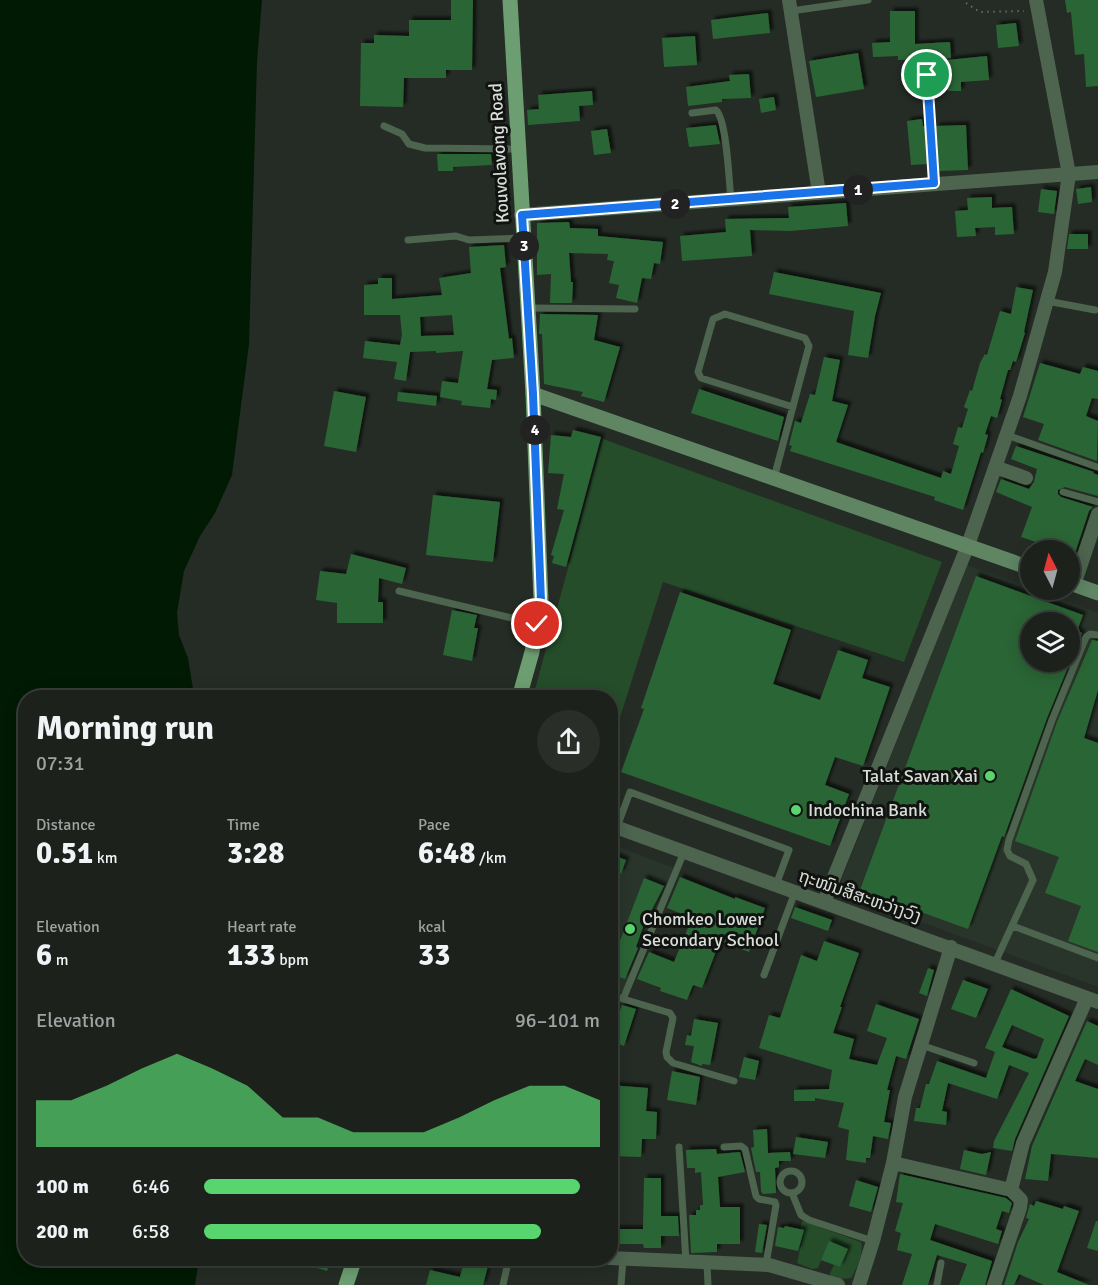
<!DOCTYPE html>
<meta charset="utf-8">
<style>
body{margin:0;font-family:Signika,"Noto Sans Lao",sans-serif;background:#292e29;color:#f1f3f6;height:100vh;display:flex;flex-direction:column;font-size:22px;white-space:nowrap}
*{box-sizing:border-box;margin:0}
p{font-size:20px;color:#a0a3a3}
.icon{flex:none;width:33px;height:33px;fill:none;stroke:currentColor;stroke-width:2;stroke-linecap:round;stroke-linejoin:round}
.map{position:relative;flex:1;overflow:hidden}
.panel{position:absolute;left:18px;top:690px;width:600px;height:576px;display:flex;flex-direction:column;background:#1c211c;border-radius:24px;box-shadow:0 3px 15px #0003,0 0 0 2px #3a3e3b}
.panel>*{flex:none}
.needle{width:39px;rotate:354deg}
.tools{position:absolute;left:1020px;top:540px;display:grid;gap:12px}
.tools a{display:grid;place-items:center;width:60px;height:60px;border-radius:50%;background:#1c211c;box-shadow:0 3px 15px #0003,0 0 0 2px #3a3e3b;font-size:30px}
.pin{position:absolute;display:grid;place-items:center;width:51px;height:51px;color:#fff;margin:-26px;border:3px solid #fff;border-radius:50%;box-shadow:0 2px 6px #0007}
.km{position:absolute;width:30px;height:30px;margin:-15px;border-radius:50%;background:#222;color:#fff;font-size:16px;line-height:30px;text-align:center}
.round{display:grid;place-items:center;flex:none;width:63px;height:63px;border-radius:32px;background:#292e29}
.summary{display:flex;align-items:center;justify-content:space-between;height:102px;padding:0 18px}
h1{font-size:33px;font-weight:800;line-height:45px}
.figures{display:grid;grid-template-columns:repeat(3,1fr);gap:9px;height:102px;padding:6px 18px}
.figures div{display:grid;align-content:center}
.figures b{font-size:30px;font-weight:800}
.figures small{font-size:16px;font-weight:400}
.figures p{font-size:16px}
.chart{height:168px;padding:12px 18px}
.chart p{display:flex;justify-content:space-between}
.chart svg{width:100%;height:108px;margin-top:6px;fill:#59d56f;opacity:.7}
ul{padding:0 18px;list-style:none;font-size:20px}
li{display:grid;grid-template-columns:96px 72px 1fr;align-items:center;height:45px}
li i{height:15px;border-radius:8px;background:#59d56f}
.map>svg:first-child{display:block}
.built{fill:#29352a;fill-rule:evenodd}
.green{fill:#254d2a}
.water{fill:#001a03}
.building{fill:#2c6535;fill-rule:evenodd;filter:url(#shadow)}
.lines{fill:none;stroke-linecap:round;stroke-linejoin:round}
.path{stroke:#636a63;stroke-width:2;stroke-dasharray:1.5 4.5;stroke-linecap:butt}
.lane{stroke:#4d644f;stroke-width:7}
.street{stroke:#4d644f;stroke-width:14}
.secondary{stroke:#5f8563;stroke-width:15}
.primary{stroke:#6d9e72;stroke-width:15}
.route-casing{stroke:#fff;stroke-width:12}
.route{stroke:#1a73e8;stroke-width:8}
.poi-dot{fill:#59d56f;stroke:#101310;stroke-width:2}
.labels{text-anchor:middle;stroke-width:6;stroke-linejoin:round;paint-order:stroke}
.street-label{font-size:18px;fill:#d8ddd8;stroke:#101310}
.poi-label{font-size:18px;fill:#d8ddd8;stroke:#101310;text-anchor:start}
</style>
<div class="map">
<svg width="1098" height="1285" viewBox="0 0 1098 1285">
<defs>
<filter id="shadow"><feDropShadow dx="3.5" dy="-3.5" stdDeviation="1.5" flood-color="#0009"/></filter>
</defs>
<rect width="100%" height="100%" fill="#252c25"/>
<path class="built" d="M967 565 1098 613V987L837 891ZM1030 622H1070V662H1030Z
M610 844 674 868 623 991 621 993 611 990Z"/>
<path class="green" d="M603 439 942 562 904 662 663 582 611 746 610 698 533 697Z
M802 1221 861 1242C864 1253 857 1268 851 1278L839 1279 830 1276V1273L834 1265 840 1267 848 1249 829 1242 818 1268 812 1269 797 1263 804 1230 800 1229Z"/>
<path class="water" d="M0 0H262L257 61 249 344 232 475 215 513 200 536 184 571 177 613 179 635 188 658 194 695 193 698H26V1258L199 1259 195 1285H0Z"/>
<path class="building" d="M451 0H473L472 70H446V78H404L403 107 360 106 361 43H374V35L409 36V20H451Z
M1065 0H1098V86L1086 87 1084 54 1075 55 1071 12 1067 13Z
M890 11H915V44L950 42 951 58 898 60V56L873 57 872 43 890 42Z
M768 13 770 33 713 39 711 20Z
M1016 23 1019 46 998 48 996 25Z
M695 36 697 65 664 67 662 38Z
M858 53 864 89 816 97 809 61Z
M987 56 989 80 961 82V91H948L947 60Z
M749 74 751 98 722 99V102L688 106 686 87 730 81 729 75Z
M592 91 593 105 579 106 580 121 528 125 527 110 539 109 538 95Z
M774 97 776 110 761 113 759 99Z
M922 119 923 126H925L927 164 911 165 907 121Z
M716 125 720 144 689 147 686 128Z
M966 125 968 170 939 171 936 126Z
M607 129 611 153 594 155 591 131Z
M437 154H491L492 165 453 167V171H438Z
M1091 187 1092 202 1078 204 1076 189Z
M1041 189 1057 191 1054 214 1038 212Z
M992 197V208L1012 207 1014 234 995 235V227L975 228 976 236 957 237 955 211 968 210 967 198Z
M846 203 848 226 790 231 750 230 752 256 682 261 680 236 726 232 725 219 789 218 788 207Z
M569 222 570 228 598 229V236L663 242 660 264 654 263 651 279 642 278 637 303 616 298 619 285 609 283 614 261 607 260 608 254 569 253 571 282H573L572 303H550L551 274 537 275V223Z
M1069 234H1088V249H1067Z
M504 245 506 267 500 268 509 339 512 338 514 358 492 360 487 389 497 390 496 400 491 399 490 408 461 405 462 401 440 397 442 381 458 383 463 351 436 353V351L410 352 406 381 394 379 397 362 363 358 365 341 400 345 402 335 400 315H364V285L378 284V278H392V299L442 295 439 278 471 273 469 247ZM452 315 454 335 421 336 420 317Z
M774 272 881 293 875 316 868 358 848 355 854 311 769 294Z
M1016 287 1033 290 1024 332 1025 333 1016 362 1013 361 1010 370H1008L1000 399 1002 400 997 418 991 416 985 434 988 435 983 453 981 452 963 510 934 500 935 497 790 451 792 446 789 445 795 421 801 423 810 394 815 395 824 357 840 360 832 401 848 405 836 442 941 478 943 471 951 474 959 446 953 444 958 427 962 428 968 409 964 407 970 390 972 391 980 363 985 354 987 355 1000 311 1011 314Z
M540 314 598 315 594 340 620 347 604 402 581 396 583 392 544 384 542 334H539Z
M1040 363 1080 374 1083 367 1098 371V399L1092 398 1086 416 1098 421 1097 461 1038 440 1044 424 1023 417Z
M699 389 784 417 778 441 691 413Z
M334 391 366 397 356 452 324 446Z
M398 392 437 396 436 406 397 401Z
M573 430 601 437 566 567 552 563 554 556 551 555 564 510 557 509 564 474 548 473 551 435 571 437Z
M1016 446 1094 472 1093 473 1098 475V496L1065 487 1058 490V494L1061 497 1093 507 1089 511 1074 556 1070 554V550H1060L1021 537 1032 507 996 492 1001 479 1029 489 1034 482 1037 469 1011 459Z
M433 495 500 502 493 562 426 555Z
M351 554 406 568 402 584 379 578 378 602H383V623H337V603L316 600 320 571 346 574Z
M976 576 1083 615 1077 631 1082 633 1047 718 1004 837 1002 836 968 929 860 890ZM1030 622H1070V662H1030Z
M680 592 791 630 773 684 820 700 838 650 868 660 862 678 890 687 863 766 835 757 825 785 849 794 830 846 621 772 644 709 641 708Z
M452 610 477 615 474 628H478L472 661 443 655Z
M1092 640 1098 641V690L1084 738 1098 743V952L1068 941 1081 906 1045 893 1059 857 1015 841 1057 722Z
M610 854 626 860 621 874 610 870Z
M680 877 735 899V897L765 908 749 952 720 941 702 988 693 985 687 1000 660 991 661 988 637 979 649 952 674 962 692 918 667 908Z
M644 878 664 886 643 927 636 947 638 948 625 979 611 974 617 955 615 954Z
M795 907 832 920 828 931 791 918Z
M824 941 859 953 840 1007H842L833 1033 854 1039 849 1059 877 1065 887 1038 867 1031 876 1004 919 1019 906 1059 896 1056 887 1090H890L884 1122 891 1123 888 1139 873 1136 870 1158H866V1163L846 1160 849 1130 838 1127 844 1103 815 1098V1101H794V1090L829 1089 832 1070 759 1048 769 1015 780 1018 801 955 817 961Z
M928 968 934 970 927 996 919 993Z
M963 980 988 989 976 1018 951 1009Z
M1011 989 1069 1016 1015 1139 1012 1151 993 1148 994 1141 1029 1073 1009 1065 997 1099 948 1083 942 1111 947 1112 946 1125 914 1121 916 1108H920L926 1084H929L937 1061 986 1078 995 1052 985 1048ZM1012 1025 1044 1039 1037 1058 1034 1059 1002 1047Z
M622 1005 636 1009 624 1046 610 1041V1024L615 1026Z
M694 1019 718 1023 710 1065 702 1064V1066L691 1062 694 1046 685 1045 687 1035 691 1036Z
M1087 1021 1098 1026V1065L1085 1059 1075 1081 1098 1089V1158L1051 1154 1048 1181 1025 1179 1032 1146Z
M744 1057 759 1061 755 1080 739 1077Z
M672 1071 700 1077 696 1105 667 1100Z
M610 1085 648 1088 646 1111 657 1112 656 1139H642L641 1157 610 1156V1143H617L618 1117H610Z
M767 1129 768 1153 790 1152 791 1161H779V1167L775 1168 776 1193 763 1194 761 1191 760 1172H756L751 1148 754 1147 753 1130Z
M796 1137 828 1142 825 1158 793 1154Z
M716 1149 717 1154 740 1152 745 1172 718 1177 720 1207H740V1244H717V1252L691 1253 689 1215H696V1210H700V1205H703L701 1172 695 1173V1168H687L686 1150Z
M964 1150 982 1154 991 1152 986 1175 960 1169Z
M900 1174 1006 1198 1012 1203 1009 1213 1002 1211 996 1229 1002 1231 998 1244 935 1224 930 1240 992 1261 985 1285H959L967 1264 937 1255 928 1285H902L912 1254 897 1250 901 1233 895 1231 903 1203 896 1202Z
M644 1178H661V1216H678L679 1236H661V1248H644L643 1244H610V1229H643Z
M856 1180 878 1187 871 1212 849 1206Z
M1036 1201 1063 1209 1064 1206 1079 1211 1057 1272 1089 1285H1044L1019 1274 1014 1285H1004L1018 1242 1029 1219 1026 1218 1030 1204 1034 1206Z
M1096 1221H1098V1251L1087 1248Z
M759 1224 767 1225 762 1253 755 1252Z
M785 1226 804 1230 798 1251 775 1246 778 1227 784 1228Z
M829 1241 848 1249 840 1267 821 1260Z
M294 1258H332L327 1271 294 1261Z
M464 1261 488 1266 483 1285H426L430 1270 460 1277Z"/>
<g class="lines">
<path class="path" d="M966 3 980 12 1024 11"/>
<path class="lane" d="M791 11 868 0
M927 75 934 183
M692 113 716 110C727 120 729 182 731 200
M384 126 402 134 409 144 425 148 518 149
M408 240 456 236 469 240 523 238
M1047 301 1095 310
M528 308 635 309
M1007 435 1097 467
M774 478 809 346 805 338 725 314 713 319 698 372 701 378 793 407
M1063 492 1098 502
M399 591 537 624
M617 827 630 792 789 850 776 885
M1013 926 1098 958
M994 965 1033 880 1026 864 1010 856 1007 850 1009 840 1052 720 1086 637 1090 634 1098 635
M764 975 795 892
M610 995 670 1013 673 1018 666 1052 667 1057 673 1063 734 1081
M623 999 684 852
M921 1045 974 1063
M679 1147 686 1262
M724 1147 741 1146 745 1149 756 1196 759 1199 775 1202 776 1205 766 1264
M780 1182a11 11 0 1 1 22 0a11 11 0 1 1-22 0Z
M792 1193 801 1215 809 1220 873 1241
M707 1263 708 1285
M503 1285 509 1258
M621 1285 623 1259
M937 1285 941 1263"/>
<path class="street" d="M789 0 819 193
M521 215 1098 172
M995 467 1026 478
M1074 585 1098 514
M610 825 1098 1002
M824 902 968 545 1020 396 1055 272 1069 174 1036 0
M893 1163 1011 1190
M610 1258 769 1265 838 1285
M859 1285 873 1241 893 1163 905 1097 951 947
M994 1285 1020 1208 1021 1200 1011 1190 1023 1143 1087 998"/>
<path class="secondary" d="M533 394 1030 568
M1070 583 1098 593"/>
<path class="primary" d="M510 0 533 394 541 601 532 652 519 698
M346 1285 355 1258"/>
</g>
<g class="lines">
<defs>
<path id="route" d="M537 624 541 601 533 394 522 215 934 183 927 75"/>
</defs>
<use href="#route" class="route-casing"/>
<use href="#route" class="route"/>
</g>
<g class="poi-dot">
<circle cx="990" cy="776" r="6"/>
<circle cx="796" cy="810" r="6"/>
<circle cx="630" cy="929" r="6"/>
</g>
<g class="labels">
<g class="street-label">
<text transform="translate(499 153) rotate(-93)" y="6">Kouvolavong Road</text>
<text transform="translate(860 896) rotate(19)" y="6">ຖະໜົນສີສະຫວ່າງວົງ</text>
</g>
<g class="poi-label">
<text x="978" y="782" text-anchor="end">Talat Savan Xai</text>
<text x="808" y="816">Indochina Bank</text>
<text x="642" y="925">Chomkeo Lower<tspan x="642" dy="21">Secondary School</tspan></text>
</g>
</g>
</svg>
<div class="tools">
<a><svg class="needle" viewBox="-14 -14 28 28"><path d="M0-13l5 13h-10z" fill="#e53935"/><path d="M0 13l5-13h-10z" fill="#a0a3a3"/></svg></a>
<a><svg class="icon" aria-label="layers" viewBox="0 0 24 24"><path d="M12 4l9 5-9 5-9-5zM3 14l9 5 9-5"/></svg></a>
</div>
<div class="pin" style="left:927px;top:75px;background:#1e9e55"><svg class="icon" aria-label="arrive" viewBox="0 0 24 24"><path d="M6 21V4h12l-3 4 3 4H6"/></svg></div>
<div class="pin" style="left:537px;top:624px;background:#d93025"><svg class="icon" aria-label="check" viewBox="0 0 24 24"><path d="M5 12l5 5 9-10"/></svg></div>
<b class="km" style="left:858px;top:190px">1</b>
<b class="km" style="left:675px;top:204px">2</b>
<b class="km" style="left:524px;top:246px">3</b>
<b class="km" style="left:535px;top:430px">4</b>
<section class="panel">
<div class="summary"><div><h1>Morning run</h1><p>07:31</p></div><a class="round"><svg class="icon" aria-label="share" viewBox="0 0 24 24"><path d="M12 15V3M7 8l5-5 5 5M5 13v7h14v-7"/></svg></a></div>
<div class="figures">
<div><p>Distance</p><b>0.51<small> km</small></b></div>
<div><p>Time</p><b>3:28</b></div>
<div><p>Pace</p><b>6:48<small> /km</small></b></div>
</div>
<div class="figures">
<div><p>Elevation</p><b>6<small> m</small></b></div>
<div><p>Heart rate</p><b>133<small> bpm</small></b></div>
<div><p>kcal</p><b>33</b></div>
</div>
<div class="chart"><p><span>Elevation</span>96–101 m</p>
<svg viewBox="0 0 160 44" preserveAspectRatio="none"><path d="M0 44V25L10 25L20 19L30 12L40 6L50 12L60 19L70 32L80 32L90 38L100 38L110 38L120 32L130 25L140 19L150 19L160 25V44z"/></svg>
</div>
<ul>
<li><b>100 m</b>6:46<i style="width:95%"></i></li>
<li><b>200 m</b>6:58<i style="width:85%"></i></li>
</ul>
</section>
</div>
